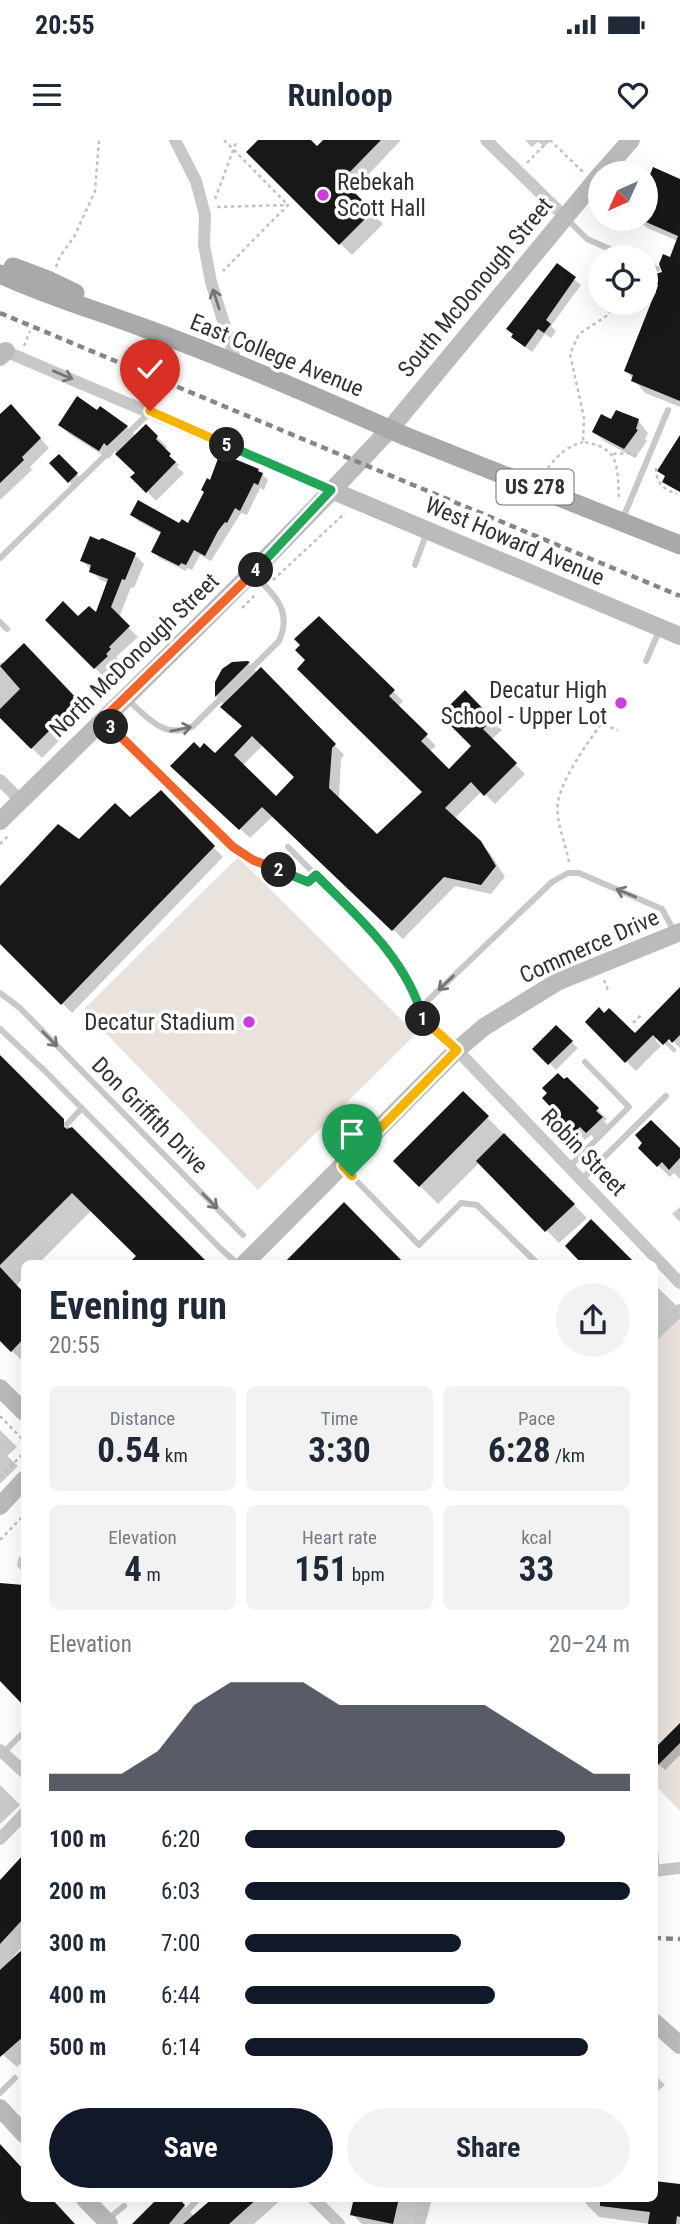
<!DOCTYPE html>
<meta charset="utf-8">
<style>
body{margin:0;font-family:"Roboto Condensed",sans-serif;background:#f2f2f3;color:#1f2937;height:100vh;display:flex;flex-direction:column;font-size:26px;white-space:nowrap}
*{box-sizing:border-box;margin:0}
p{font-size:23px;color:#747a83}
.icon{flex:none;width:38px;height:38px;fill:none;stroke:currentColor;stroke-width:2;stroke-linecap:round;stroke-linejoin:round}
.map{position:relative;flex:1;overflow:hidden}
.details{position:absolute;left:21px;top:1120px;width:637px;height:942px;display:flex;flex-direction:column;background:#fff;border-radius:10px;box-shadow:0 7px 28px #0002}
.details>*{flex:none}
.needle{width:46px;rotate:225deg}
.fabs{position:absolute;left:588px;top:21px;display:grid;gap:14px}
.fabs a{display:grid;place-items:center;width:70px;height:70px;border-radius:50%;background:#fff;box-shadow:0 7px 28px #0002;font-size:35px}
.pin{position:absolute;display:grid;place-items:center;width:60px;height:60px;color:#fff;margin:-72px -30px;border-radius:50% 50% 50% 0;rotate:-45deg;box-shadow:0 0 7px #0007}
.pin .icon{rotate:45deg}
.km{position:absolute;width:35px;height:35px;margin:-18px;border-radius:50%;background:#222;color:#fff;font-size:19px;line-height:35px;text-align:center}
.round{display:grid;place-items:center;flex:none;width:74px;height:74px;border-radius:37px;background:#f2f2f3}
.head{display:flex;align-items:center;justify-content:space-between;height:119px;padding:0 28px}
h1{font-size:38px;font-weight:700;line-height:52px}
.stats{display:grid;grid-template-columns:repeat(3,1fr);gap:10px;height:119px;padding:7px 28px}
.stats div{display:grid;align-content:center;border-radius:10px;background:#f2f2f3;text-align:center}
.stats b{font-size:35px;font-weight:700}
.stats small{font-size:19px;font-weight:400}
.stats p{font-size:19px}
.chart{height:196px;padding:14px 28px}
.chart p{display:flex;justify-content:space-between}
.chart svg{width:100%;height:126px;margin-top:7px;fill:#111827;opacity:.7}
.action{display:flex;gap:14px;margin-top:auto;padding:14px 28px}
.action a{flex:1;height:80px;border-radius:42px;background:#111827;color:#fff;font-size:28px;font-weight:700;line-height:80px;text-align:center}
.action a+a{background:#f2f2f3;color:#1f2937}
ul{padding:0 28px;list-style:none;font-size:23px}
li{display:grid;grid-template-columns:112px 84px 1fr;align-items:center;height:52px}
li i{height:18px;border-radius:9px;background:#111827}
.status{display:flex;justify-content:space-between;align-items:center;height:49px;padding:0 35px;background:#fff;direction:ltr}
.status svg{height:19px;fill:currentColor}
header{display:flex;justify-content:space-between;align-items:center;height:91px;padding:0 28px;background:#fff;font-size:32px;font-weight:700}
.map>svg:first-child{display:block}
.green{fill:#eae2dd}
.shadow{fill:#0003;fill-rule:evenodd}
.building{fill:#181818;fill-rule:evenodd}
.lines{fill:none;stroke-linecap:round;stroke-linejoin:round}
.path{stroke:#c1c1c1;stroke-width:2.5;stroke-dasharray:3.5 3.5;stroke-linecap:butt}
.lane{stroke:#c8c8c8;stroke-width:6}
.street{stroke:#c8c8c8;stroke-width:12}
.secondary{stroke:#bbb;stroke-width:18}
.primary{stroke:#a9a9a9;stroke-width:19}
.rail{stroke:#868686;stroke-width:4.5;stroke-dasharray:7 5;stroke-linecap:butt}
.oneway{stroke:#757575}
.split-1-casing{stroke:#fff;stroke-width:14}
.split-2-casing{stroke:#fff;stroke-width:14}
.split-3-casing{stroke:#fff;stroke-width:14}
.split-4-casing{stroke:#fff;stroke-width:14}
.split-5-casing{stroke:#fff;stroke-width:14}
.split-6-casing{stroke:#fff;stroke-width:14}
.split-1{stroke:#f5b400;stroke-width:9}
.split-2{stroke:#22a559;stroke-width:9}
.split-3{stroke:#f0652b;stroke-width:9}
.split-4{stroke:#f0652b;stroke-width:9}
.split-5{stroke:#22a559;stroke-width:9}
.split-6{stroke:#f5b400;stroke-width:9}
.poi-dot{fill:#c83fdb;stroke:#fff;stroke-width:2.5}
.labels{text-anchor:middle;stroke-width:7;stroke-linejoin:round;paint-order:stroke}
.shield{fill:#fff;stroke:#6f6f6f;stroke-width:2}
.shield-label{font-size:21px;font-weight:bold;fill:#313131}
.poi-label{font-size:23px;fill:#313131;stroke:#fff;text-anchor:end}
.street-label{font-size:23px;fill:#313131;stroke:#fff}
</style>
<div class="status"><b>20:55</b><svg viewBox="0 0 49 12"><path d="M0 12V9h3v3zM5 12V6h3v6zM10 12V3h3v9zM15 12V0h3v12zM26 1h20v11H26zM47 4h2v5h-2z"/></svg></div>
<header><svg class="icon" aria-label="menu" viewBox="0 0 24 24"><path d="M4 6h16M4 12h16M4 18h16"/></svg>Runloop<svg class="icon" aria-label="heart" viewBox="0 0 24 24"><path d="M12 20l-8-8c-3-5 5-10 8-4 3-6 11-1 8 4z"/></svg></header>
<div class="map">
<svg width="680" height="2084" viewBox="0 0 680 2084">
<rect width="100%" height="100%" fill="#fff"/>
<path class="green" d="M238 717 416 894 258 1050 83 870Z
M680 1176V1671L655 1645V1201Z"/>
<path class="shadow" d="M260 0H308L317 9 325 0H401L352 52 383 84 352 115 248 12Z
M525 0H551L544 7 538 2 532 7Z
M654 30 680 41V267L645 253 626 231 659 148 654 142 664 133 678 101 647 88 638 79H646V49Z
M557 126 581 145 551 186 556 191 551 198 545 194 532 212 520 203Z
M98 272 127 287 136 296 146 286 167 307 164 310 179 325 177 327 184 333 156 361 133 337 137 333 115 311 109 319 69 294 60 285Z
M20 275 49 308 30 327 32 330 0 360V277Z
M638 280 648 293 645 299 647 301 635 318 604 301 594 292 612 281Z
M59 316 83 341 75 348 52 323Z
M262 334 268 340 264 350 260 348 247 375 241 373 211 421 200 415 192 430 187 428 186 431 159 418 153 411 162 394 138 381 132 375 180 385H189L211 342Z
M99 402 135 415 144 424 134 448 131 447 119 478 138 497 116 517 118 519 113 524 115 526 104 537 47 480 97 476 108 443 100 440 82 420Z
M319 478 403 561 398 567 436 606 429 612 449 631 473 606 465 553 502 590 491 600 525 634 495 664 482 651 454 679 490 713 505 737 491 754 455 746 403 799 273 676 250 698 183 636 200 610 215 615 244 586 216 556 217 542 233 524H249L258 533 261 530 344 615 341 619 339 659 377 697 425 653 307 520ZM263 605 296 637 276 658 242 626Z
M24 505 88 572 42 618 0 576V524L2 522 4 525Z
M161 653 223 717 72 873 0 801V749L79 701 130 679Z
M680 849V908L667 895 665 898 677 910 674 913 658 897 655 900 661 906 636 931 587 882 635 896Z
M556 887 578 908 556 930 535 909Z
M0 918 207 1124 138 1116 92 1070 38 1124H24V1137L16 1146 22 1153 24 1151V1223L0 1199Z
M567 939 607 979 604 981 611 988 597 1002 591 995 585 1000 544 958Z
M463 953 587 1078 559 1103 480 1022 438 1064 395 1021Z
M640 1008 680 1011V1039L674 1033 670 1037Z
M680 1067V1082L672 1074Z
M654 1144 677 1166 654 1188Z
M0 1290 17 1307 7 1316 18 1326 0 1344Z
M24 1412V1433L17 1426 18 1419Z
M0 1445 24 1446V1564L0 1539Z
M680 1585V1615L665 1630 654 1620Z
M0 1645 20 1665 0 1684Z
M24 1716V1805L13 1817 15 1819 24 1810V1920L17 1927 0 1912V1742Z
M654 1934 665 1945 654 1954Z
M680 2046V2084H650L599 2077 586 2064V2059L584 2058H654Z
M160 2058H176L195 2077 215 2058H283L254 2084H140Z
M356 2058H422L416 2084H362L352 2074Z"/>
<path class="building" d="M258 0H311L317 6 323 0H381L342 40 373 71 339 105 246 12Z
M653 27 680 39V261L631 241 633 235 624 231 658 145 652 143 655 134 662 132 659 124 663 114 670 117 678 96 646 82V45Z
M557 123 576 137 546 180 551 184 544 193 538 189 525 207 511 197 513 194 506 189Z
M77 256 97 270 100 266 128 286 107 306 104 303 99 311 58 285Z
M11 264 41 298 22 317 24 320 0 343V274Z
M616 270 639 279 636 289 638 290 624 309 592 292 601 274 611 279Z
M146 284 158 296 156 299 171 314 169 316 176 322 146 353 130 337 135 333 115 314Z
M680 295V352L662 342 665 336 657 331Z
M220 313 259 329 258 331 263 333 258 345 254 343 240 371 235 368 227 383 225 382 218 391 205 416 194 410 186 425 181 423 179 426 151 412 161 392 130 375 138 360 179 383 182 379 188 383 204 352 201 350 207 338 210 340Z
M59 314 78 333 68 343 49 323Z
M90 396 99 400 102 398 136 413 125 440 122 439 111 467 130 486 109 507 111 509 106 514 108 516 94 529 45 480 63 461 78 476 89 466 96 472 108 439 89 432 91 425 80 421Z
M319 476 395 550 389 556 428 594 421 601 449 629 471 606 440 575 465 550 493 579 483 589 517 623 484 656 471 642 445 668 481 701 496 726 481 745 444 737 392 791 262 667 239 690 170 626 194 602 200 608 204 603 215 613 242 586 220 567 261 527 336 604 332 608 329 648 377 694 422 652 297 529 305 520 295 510 300 505 294 499ZM252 596 294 637 276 656 234 615Z
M24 503 79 561 31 609 0 578V569L20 549 0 526Z
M247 521 250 522 215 557V542L222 529 232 522Z
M161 650 215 706 61 865 0 804V746L58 684 79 699 115 663 130 677Z
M680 847V895L672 903 669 899 663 905 653 895 625 923 585 882 599 867 604 873 609 868 635 893Z
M556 885 573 901 548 925 532 909Z
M0 915 64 979V987L67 989 72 987 209 1124H128L136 1116 72 1053 0 1125Z
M558 933 564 939 567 937 599 968 596 971 603 977 586 993 580 987 574 992 542 958 547 953 542 948Z
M463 951 489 976 419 1047 393 1021Z
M651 980 680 1008V1018L669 1030 662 1022 657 1027 638 1008 642 1003 635 995Z
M504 993 575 1064 545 1092 476 1021Z
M344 1062 405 1124H283Z
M591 1079 636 1124H582L565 1106Z
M0 1127 24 1153V1198L11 1212 0 1201Z
M0 1443 24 1445V1566L0 1541Z
M680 1583V1603L654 1629V1601L658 1605Z
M24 1714V1778L0 1804V1740Z
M24 1808V1896L0 1917V1830Z
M0 2004 24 2030V2058H51L75 2084H0Z
M654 2041 680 2044V2077L677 2076 676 2084H648L650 2072 600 2066V2058H654Z
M158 2058H178L185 2065 169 2084H132Z
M213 2058H258L229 2084H183Z
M354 2058H399L393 2084 350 2075Z"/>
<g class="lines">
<path class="path" d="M224 0 288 65
M550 0 583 32
M527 23 549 0
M215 59 237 0
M217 67 288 65 223 131
M56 127 60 116 74 97 95 51 99 0
M613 163 608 175 579 194 570 214 584 278 583 302C621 307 617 328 619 359
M24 206 30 191
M613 314 630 313 637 316
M656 328C656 343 663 349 677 354
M544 334C554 318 565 307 583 302
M273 440 345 373
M242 468 257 453
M115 591 234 707 253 720 305 741
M0 704 9 695
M569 722C566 703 555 682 558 662 562 638 587 604 601 584L618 590
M604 840 609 853
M633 883 642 874
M0 1276 24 1301
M0 1337 24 1313
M0 1400 24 1375"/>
<path class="lane" d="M566 78 587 99 628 117
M646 125 657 129
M623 378 668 270
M0 418 149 273
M415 425 427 392
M0 482 7 489
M646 521 659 491
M127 559C146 576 165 601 193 586L279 501C293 470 274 455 253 434
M288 707 376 796 407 838 424 881 456 909
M0 853 20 868 243 1095
M420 868 552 742 568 733H579L662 769 674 791
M0 889 45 931 221 1109 238 1124
M68 983 82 968
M569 1027 629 967 585 922
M344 1028 419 1105 461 1063 477 1065 538 1124
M581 1040 666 956
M3 1613 24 1592
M654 1698 657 1731
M0 1953 15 1938
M107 2080 124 2066
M175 2084 199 2058"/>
<path class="street" d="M175 0 196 41 205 75 204 105 211 142 237 225
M486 0 565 77
M0 209 331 350
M0 640 21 661
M457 910 680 1143
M654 1195 680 1170
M0 1610 24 1632
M0 1699 24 1674
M654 1731 680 1728
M313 2058 339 2084
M419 2084 426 2058"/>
<path class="secondary" d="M602 33 631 0
M0 217 6 211
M331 350 680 496
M0 681C132 552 264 424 390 289L600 35
M244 1124 457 910 484 887 557 842 680 792
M0 1248 24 1272
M0 1366 24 1340
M654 1882 680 1905
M0 1968 24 1994
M84 2058 109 2084"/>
<path class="primary" d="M13 127 50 141 75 153
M0 134C47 156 96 170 144 188 232 220 319 258 405 296L680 405"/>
<path class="rail" d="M0 173 680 456
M654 1798 680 1799"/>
</g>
<defs><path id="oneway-shaft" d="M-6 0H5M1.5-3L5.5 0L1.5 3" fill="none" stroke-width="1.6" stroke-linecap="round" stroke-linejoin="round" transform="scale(1.75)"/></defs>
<g class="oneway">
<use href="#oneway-shaft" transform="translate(216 159) rotate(-108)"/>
<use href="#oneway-shaft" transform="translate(63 235) rotate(23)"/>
<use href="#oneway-shaft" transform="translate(181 589) rotate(-11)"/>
<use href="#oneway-shaft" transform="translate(626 753) rotate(-157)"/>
<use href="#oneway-shaft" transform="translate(446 843) rotate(136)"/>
<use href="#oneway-shaft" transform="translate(50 899) rotate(45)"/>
<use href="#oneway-shaft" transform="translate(210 1061) rotate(45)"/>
</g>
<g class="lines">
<defs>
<path id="split-1" d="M352 1036 343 1026 457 910 423 879"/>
<path id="split-2" d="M279 730 308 742 316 735C358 777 407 819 423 879"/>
<path id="split-3" d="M111 587 233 707 253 720 279 730"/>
<path id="split-4" d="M111 587 103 579 256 430"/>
<path id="split-5" d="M227 305 331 350 256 430"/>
<path id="split-6" d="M150 271 227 305"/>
</defs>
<use href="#split-1" class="split-1-casing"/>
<use href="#split-2" class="split-2-casing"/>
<use href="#split-3" class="split-3-casing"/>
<use href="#split-4" class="split-4-casing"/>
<use href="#split-5" class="split-5-casing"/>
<use href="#split-6" class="split-6-casing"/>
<use href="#split-1" class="split-1"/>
<use href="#split-2" class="split-2"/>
<use href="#split-3" class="split-3"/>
<use href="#split-4" class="split-4"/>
<use href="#split-5" class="split-5"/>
<use href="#split-6" class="split-6"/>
</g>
<g class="poi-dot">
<circle cx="323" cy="55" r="7"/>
<circle cx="621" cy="563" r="7"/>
<circle cx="249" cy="882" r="7"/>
</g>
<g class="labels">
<rect class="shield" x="496.5" y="329.5" width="77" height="35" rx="5"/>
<g class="shield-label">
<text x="535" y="354">US 278</text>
</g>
<g class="poi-label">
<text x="337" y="50" text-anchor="start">Rebekah<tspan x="337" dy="26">Scott Hall</tspan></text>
<text x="607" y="558">Decatur High<tspan x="607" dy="26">School - Upper Lot</tspan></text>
<text x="235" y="890">Decatur Stadium</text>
</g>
<g class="street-label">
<text transform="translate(475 147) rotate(-50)" y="8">South McDonough Street</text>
<text transform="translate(277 215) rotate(22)" y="8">East College Avenue</text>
<text transform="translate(515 401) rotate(23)" y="8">West Howard Avenue</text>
<text transform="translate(134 515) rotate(-44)" y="8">North McDonough Street</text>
<text transform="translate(589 806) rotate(-24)" y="8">Commerce Drive</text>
<text transform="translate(150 975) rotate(45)" y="8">Don Griffith Drive</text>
<text transform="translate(584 1012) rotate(46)" y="8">Robin Street</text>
</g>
</g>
</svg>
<div class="fabs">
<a><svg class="needle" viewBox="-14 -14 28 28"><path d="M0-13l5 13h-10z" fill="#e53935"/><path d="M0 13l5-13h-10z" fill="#747a83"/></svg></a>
<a><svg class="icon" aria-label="locate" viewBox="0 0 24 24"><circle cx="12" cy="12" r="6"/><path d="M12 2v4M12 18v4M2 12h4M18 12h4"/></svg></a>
</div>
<div class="pin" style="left:352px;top:1036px;background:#1e9e55"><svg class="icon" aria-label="arrive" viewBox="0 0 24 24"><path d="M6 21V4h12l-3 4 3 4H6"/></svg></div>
<div class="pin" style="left:150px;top:271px;background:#d93025"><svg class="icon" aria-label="check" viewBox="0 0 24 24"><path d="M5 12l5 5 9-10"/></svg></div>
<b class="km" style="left:423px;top:879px">1</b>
<b class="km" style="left:279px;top:730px">2</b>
<b class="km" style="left:111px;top:587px">3</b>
<b class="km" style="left:256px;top:430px">4</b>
<b class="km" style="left:227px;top:305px">5</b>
<section class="details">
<div class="head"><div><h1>Evening run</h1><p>20:55</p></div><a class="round"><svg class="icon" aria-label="share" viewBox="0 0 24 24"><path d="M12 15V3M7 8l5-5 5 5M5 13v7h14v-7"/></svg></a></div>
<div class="stats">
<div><p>Distance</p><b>0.54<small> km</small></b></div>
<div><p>Time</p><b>3:30</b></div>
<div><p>Pace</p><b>6:28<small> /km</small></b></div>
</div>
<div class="stats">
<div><p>Elevation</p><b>4<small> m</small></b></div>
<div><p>Heart rate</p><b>151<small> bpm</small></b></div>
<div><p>kcal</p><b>33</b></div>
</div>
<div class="chart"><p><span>Elevation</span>20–24 m</p>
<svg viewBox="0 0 160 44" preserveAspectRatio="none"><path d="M0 44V38L10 38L20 38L30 30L40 14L50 6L60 6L70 6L80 14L90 14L100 14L110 14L120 14L130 22L140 30L150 38L160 38V44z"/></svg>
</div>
<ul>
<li><b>100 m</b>6:20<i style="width:83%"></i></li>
<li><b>200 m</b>6:03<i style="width:100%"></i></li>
<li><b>300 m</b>7:00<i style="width:56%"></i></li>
<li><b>400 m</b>6:44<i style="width:65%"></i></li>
<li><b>500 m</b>6:14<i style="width:89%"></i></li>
</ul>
<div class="action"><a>Save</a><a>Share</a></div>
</section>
</div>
